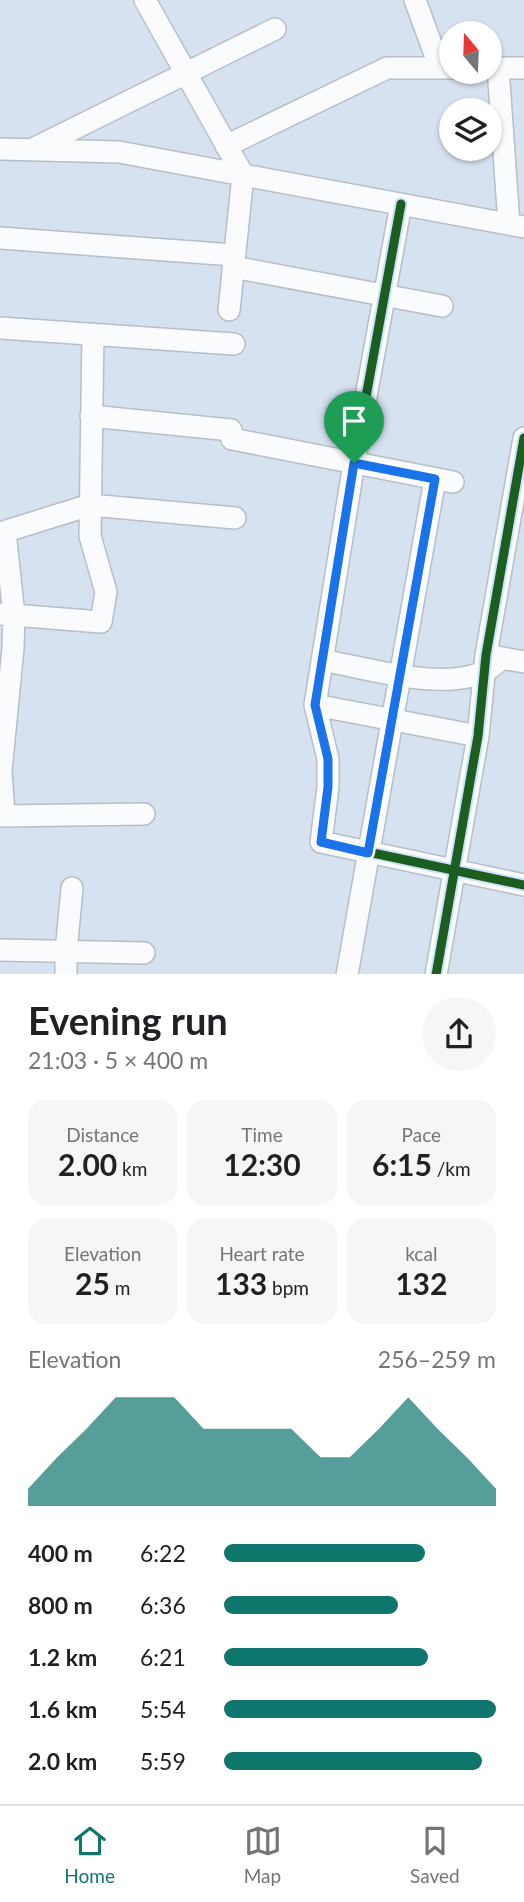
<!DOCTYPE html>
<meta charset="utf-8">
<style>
body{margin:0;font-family:Lato,sans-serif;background:#f6f6f6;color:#202124;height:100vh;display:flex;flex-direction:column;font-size:26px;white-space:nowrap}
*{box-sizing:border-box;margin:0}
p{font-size:23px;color:#757577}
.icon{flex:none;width:38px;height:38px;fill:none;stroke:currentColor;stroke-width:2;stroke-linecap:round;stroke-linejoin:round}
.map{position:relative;height:974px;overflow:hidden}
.details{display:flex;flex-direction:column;background:#fff;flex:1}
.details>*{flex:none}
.needle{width:46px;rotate:341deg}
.buttons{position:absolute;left:439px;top:21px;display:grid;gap:14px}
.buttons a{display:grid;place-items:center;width:63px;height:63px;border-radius:50%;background:#fff;box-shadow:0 2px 5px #0004;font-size:35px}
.pin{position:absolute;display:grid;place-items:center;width:60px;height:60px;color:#fff;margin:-72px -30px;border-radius:50% 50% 50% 0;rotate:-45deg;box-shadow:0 0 7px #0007}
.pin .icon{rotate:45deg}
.round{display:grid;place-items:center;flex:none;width:74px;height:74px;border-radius:37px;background:#f6f6f6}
.summary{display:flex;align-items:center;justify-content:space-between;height:119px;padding:0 28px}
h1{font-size:38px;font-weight:700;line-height:52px}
.stats{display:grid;grid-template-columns:repeat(3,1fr);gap:10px;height:119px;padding:7px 28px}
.stats div{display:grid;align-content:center;border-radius:18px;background:#f6f6f6;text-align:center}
.stats b{font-size:30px;font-weight:700}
.stats small{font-size:19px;font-weight:400}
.stats p{font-size:19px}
.chart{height:196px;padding:14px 28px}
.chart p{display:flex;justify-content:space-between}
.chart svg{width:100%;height:126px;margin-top:7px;fill:#0f766e;opacity:.7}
ul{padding:0 28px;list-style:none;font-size:23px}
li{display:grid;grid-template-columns:112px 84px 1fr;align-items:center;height:52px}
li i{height:18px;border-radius:9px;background:#0f766e}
.tab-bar{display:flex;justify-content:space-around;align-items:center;height:98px;border-top:2px solid #e0e0e0;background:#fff;font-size:19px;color:#757577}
.tab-bar a{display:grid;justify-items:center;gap:4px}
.tab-bar .current{color:#0f766e}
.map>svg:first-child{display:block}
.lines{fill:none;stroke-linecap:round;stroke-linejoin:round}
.minor-casing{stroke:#b6bec9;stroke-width:24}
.minor{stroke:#f9fbfd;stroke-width:21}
.cycleway-casing{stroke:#cce1fc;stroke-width:13}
.cycleway{stroke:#1b5e20;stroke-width:9}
.route-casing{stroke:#fff;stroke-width:14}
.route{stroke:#1a73e8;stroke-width:9}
</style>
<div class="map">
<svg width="524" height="975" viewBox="0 0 524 975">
<rect width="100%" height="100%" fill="#d7e2f1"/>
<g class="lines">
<defs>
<path id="minor" d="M145 0 243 175 229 310
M415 0 440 68
M490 68H524
M498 68 509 224
M226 146 387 68H452
M35 148 275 29
M0 149 119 152 524 227
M401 204 354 463 315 705 328 759V787L321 842 524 885
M0 238 234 255
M233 267 442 306
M0 328 234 344
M91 416 231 430 232 439 453 482
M0 533 90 505 235 518
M0 614 101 622 106 592 90 536 93 334
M491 656 524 662
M322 660C366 668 444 692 485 671 491 668 497 662 503 658
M315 705 478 736
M0 816 144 814
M4 816 1 771 13 648 14 615 5 532
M0 950 144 953
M66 975V952L72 888
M347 975 435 479
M436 975 478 736 486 655 524 438"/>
</defs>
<use href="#minor" class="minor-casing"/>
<use href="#minor" class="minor"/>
<defs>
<path id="cycleway" d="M401 204 354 463 315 705 328 759V787L321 842 524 885
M436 975 478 736 486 655 524 438"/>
</defs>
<use href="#cycleway" class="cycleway-casing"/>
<use href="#cycleway" class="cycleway"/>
</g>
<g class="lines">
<defs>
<path id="route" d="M354 463 435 479 368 853 321 842 328 787V759L315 705Z"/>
</defs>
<use href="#route" class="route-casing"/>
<use href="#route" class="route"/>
</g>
</svg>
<div class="buttons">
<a><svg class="needle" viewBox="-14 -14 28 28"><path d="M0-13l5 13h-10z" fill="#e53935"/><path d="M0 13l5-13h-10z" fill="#757577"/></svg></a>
<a><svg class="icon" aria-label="layers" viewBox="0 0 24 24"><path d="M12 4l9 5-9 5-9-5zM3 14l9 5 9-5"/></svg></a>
</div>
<div class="pin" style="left:354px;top:463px;background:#1e9e55"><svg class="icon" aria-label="arrive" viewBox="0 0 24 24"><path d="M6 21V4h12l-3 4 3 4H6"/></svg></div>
</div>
<section class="details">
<div class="summary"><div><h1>Evening run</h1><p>21:03 · 5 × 400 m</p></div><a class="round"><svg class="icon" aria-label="share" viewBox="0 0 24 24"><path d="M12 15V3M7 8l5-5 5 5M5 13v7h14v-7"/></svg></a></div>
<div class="stats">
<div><p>Distance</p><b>2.00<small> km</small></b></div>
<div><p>Time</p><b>12:30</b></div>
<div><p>Pace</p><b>6:15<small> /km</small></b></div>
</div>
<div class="stats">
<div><p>Elevation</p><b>25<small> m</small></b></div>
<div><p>Heart rate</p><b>133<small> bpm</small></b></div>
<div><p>kcal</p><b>132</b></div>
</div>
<div class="chart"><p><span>Elevation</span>256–259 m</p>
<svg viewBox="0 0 160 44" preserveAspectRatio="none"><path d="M0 44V38L10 27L20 17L30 6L40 6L50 6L60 17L70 17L80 17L90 17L100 27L110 27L120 17L130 6L140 17L150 27L160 38V44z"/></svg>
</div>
<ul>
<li><b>400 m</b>6:22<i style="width:74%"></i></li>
<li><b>800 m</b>6:36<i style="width:64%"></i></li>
<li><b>1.2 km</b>6:21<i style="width:75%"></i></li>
<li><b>1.6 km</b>5:54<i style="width:100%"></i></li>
<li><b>2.0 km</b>5:59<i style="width:95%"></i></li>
</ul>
</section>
<nav class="tab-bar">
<a class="current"><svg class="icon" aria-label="home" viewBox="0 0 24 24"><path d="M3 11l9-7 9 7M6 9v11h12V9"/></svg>Home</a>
<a><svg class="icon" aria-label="map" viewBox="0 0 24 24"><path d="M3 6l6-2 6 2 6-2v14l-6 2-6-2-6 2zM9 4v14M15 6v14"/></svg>Map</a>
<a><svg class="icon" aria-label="saved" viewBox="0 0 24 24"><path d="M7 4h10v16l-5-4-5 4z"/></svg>Saved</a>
</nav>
